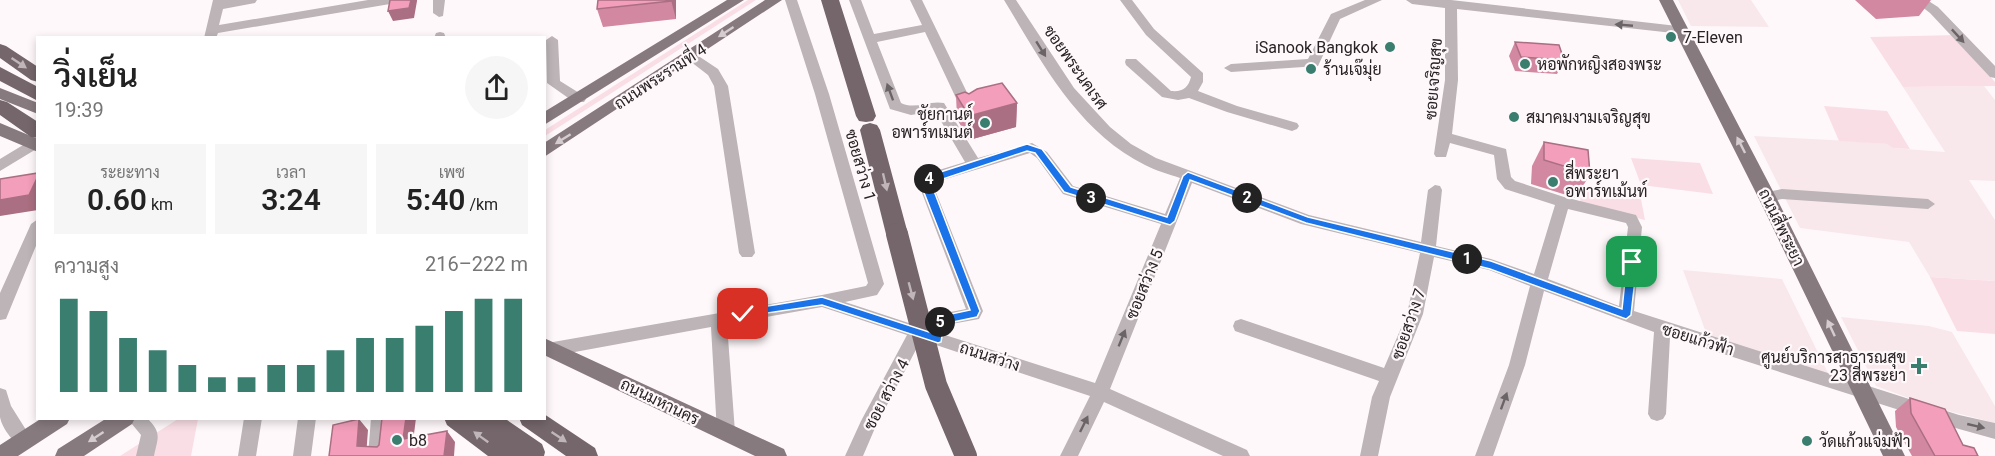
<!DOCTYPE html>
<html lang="th">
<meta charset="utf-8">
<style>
body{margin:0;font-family:Roboto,Sarabun,sans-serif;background:#f6f6f6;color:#222;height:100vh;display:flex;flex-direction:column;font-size:22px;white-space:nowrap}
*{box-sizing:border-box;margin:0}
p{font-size:20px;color:#767676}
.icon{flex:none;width:33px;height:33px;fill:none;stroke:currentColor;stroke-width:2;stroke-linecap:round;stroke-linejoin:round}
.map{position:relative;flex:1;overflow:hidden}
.panel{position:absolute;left:36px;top:36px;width:510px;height:384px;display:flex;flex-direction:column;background:#fff;border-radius:0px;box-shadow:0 3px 9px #0003}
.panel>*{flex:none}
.pin{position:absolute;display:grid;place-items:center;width:51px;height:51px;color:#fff;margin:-26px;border-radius:12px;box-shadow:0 3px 9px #0006}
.km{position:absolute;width:30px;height:30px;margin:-15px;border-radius:50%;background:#222;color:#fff;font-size:16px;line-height:30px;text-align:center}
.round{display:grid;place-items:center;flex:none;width:63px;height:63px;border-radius:32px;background:#f6f6f6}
.head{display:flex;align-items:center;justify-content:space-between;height:102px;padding:0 18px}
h1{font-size:33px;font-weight:600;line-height:45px}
.stats{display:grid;grid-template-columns:repeat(3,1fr);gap:9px;height:102px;padding:6px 18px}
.stats div{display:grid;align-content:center;border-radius:0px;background:#f6f6f6;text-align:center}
.stats b{font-size:30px;font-weight:600}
.stats small{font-size:16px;font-weight:400}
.stats p{font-size:16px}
.chart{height:168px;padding:12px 18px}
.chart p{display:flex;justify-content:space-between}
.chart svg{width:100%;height:108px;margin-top:6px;stroke:#3a7e70;stroke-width:6}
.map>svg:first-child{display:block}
.built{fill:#f8e8ec}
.green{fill:#fadee6}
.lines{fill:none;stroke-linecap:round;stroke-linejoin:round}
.minor{fill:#bcb4b6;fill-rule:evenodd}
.major{fill:#877a7e;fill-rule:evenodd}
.highway{fill:#74666a;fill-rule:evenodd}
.highway-bridge{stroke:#74666a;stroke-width:22}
.wall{fill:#d188a0}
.shaded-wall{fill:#aa6f82}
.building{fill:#f39eba;stroke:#aa6f82;stroke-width:1.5}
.oneway{fill:#6b6466}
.oneway2{fill:#d5cccf}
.oneway3{fill:#c0b6b9}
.route{fill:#1a73e8;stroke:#fff;stroke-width:1.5}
.poi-dot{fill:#3a7e70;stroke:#fff8fa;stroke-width:2}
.labels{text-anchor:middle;stroke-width:4.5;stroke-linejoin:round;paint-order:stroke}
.poi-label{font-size:16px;fill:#282224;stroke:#fff8fa;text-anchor:start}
.street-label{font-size:16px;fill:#282224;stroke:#fff8fa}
</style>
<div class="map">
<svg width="1995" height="456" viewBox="0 0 1995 456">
<rect width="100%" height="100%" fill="#fff8fa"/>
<path class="built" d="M1678 0H1751L1769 27 1691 26Z
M1984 86 1995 100V181L1969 180 1995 220V281L1930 277 1909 242 1800 228 1754 136 1851 141 1888 144 1893 148 1945 152 1903 87Z
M1683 270 1782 279 1829 375 1708 338Z
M1841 317 1929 326 1952 332 1995 406V423L1933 407 1876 386Z"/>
<path class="green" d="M748 0H756L545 136V130Z
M1956 35 1995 82V86L1903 87 1870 37Z
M1824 106 1887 111 1910 149 1893 148 1887 144 1839 141Z
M1631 158 1700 163 1713 194 1641 185Z
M1581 189 1641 199 1645 220 1580 204Z
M1930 277 1995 281V334L1957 331Z
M178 419H198L191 456H120Z"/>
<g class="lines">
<path class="minor" d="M213 0H257L255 3 223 9 219 25 368 0H396L390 4 218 33 216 38H204Z
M433 0H445L443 16 439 17 433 13Z
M785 0H797L829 94 884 284 877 295 845 302 930 330 935 315 966 309 919 185 926 174 965 162 935 111 911 115 890 109 849 0H861L874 34 922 25 910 0H922L976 111 974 114 969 116 962 111 925 32 877 42 901 103C915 110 929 100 944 103L978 158 1032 143 1047 152 1073 186 1165 214 1180 178C1169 174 1156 171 1145 165 1078 132 1041 61 1004 0H1016L1074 88 1110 127 1131 144 1156 158 1309 215 1421 242 1428 190 1435 185 1440 186 1442 190 1436 246 1491 259 1534 274 1555 205 1505 189 1497 179 1494 155 1450 143 1446 157H1436L1434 154 1445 80V8L1412 4 1406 0H1451L1686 27 1688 30 1686 33 1682 34 1457 9 1458 80 1452 134 1506 149 1511 177 1515 181 1564 197 1636 215 1642 227 1634 311 1959 415 1995 423V439L1959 429 1670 337 1666 414 1663 419 1657 421 1651 419 1648 414 1654 332 1544 291 1525 365 1493 456H1475L1509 365 1530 286 1489 270 1434 257 1423 314 1390 397 1378 456H1360L1372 397 1379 381 1235 331 1233 326 1235 321 1241 319 1384 368 1407 314 1420 253 1301 224 1192 183 1110 389 1247 450 1250 456H1223L1104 402 1078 456H1060L1090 396 921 340 875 428 863 456H845L861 421 907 335 822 307 727 324 735 432 732 437 726 440 720 437 717 432 711 327 553 356 547 354 545 349 547 344 553 342 822 295 866 286 868 283 815 94ZM1030 153 1037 158 1063 194 1161 224 1095 383 945 335 946 325 979 319 983 311 933 185 936 182ZM1568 209 1626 223 1628 227 1619 306 1548 279Z
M1120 0H1132L1154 29 1203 73V82L1198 91 1237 106 1297 123 1299 126 1297 129 1292 131 1227 112 1189 98 1178 100 1162 97 1126 65 1125 62 1126 59H1136L1171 91C1183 92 1188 88 1191 77L1146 35Z
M1365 0H1382L1340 19 1318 66 1231 72 1224 68 1231 64 1308 59 1331 14Z
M1913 0H1927L1938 7 1995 66V78L1990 77 1930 13Z
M440 32 444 33 446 38H434L436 33Z
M552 36 558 40 560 81 584 96 586 99 584 102H574L547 83 546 40Z
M691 51 718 69 728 86 755 253 752 257H742L739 253 714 86 708 75 686 58 685 55 686 52Z
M33 139 38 140V148L0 171V159Z
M1782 189 1928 199 1935 204 1928 209 1782 199 1767 202 1760 197 1762 193Z
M38 219V241L8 314 6 319 0 320V293L31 224Z
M0 388 6 390 11 406 33 441 30 446C18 451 2 429 0 417 0 408 0 397 0 388Z
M127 418H147C162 433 158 437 154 456H136L141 435Z
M244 418H262L256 456H238Z
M298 418H316L311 456H293Z
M371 418H389L386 456H368Z"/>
<path class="major" d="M727 0H744L544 125V112Z
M765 0H782L544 157V143Z
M1659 0H1673L1776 197 1905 456H1883L1758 197Z
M0 88 38 103V114L0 99Z
M0 123 38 139V152L0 136Z
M544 338 784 449 787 456H755L544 355Z
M42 418H70L67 424 18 456H0V445Z
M107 418H135L132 424 84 456H55L58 449Z"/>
<path class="highway" d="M821 0H839L876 116 873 121 866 122 859 121 856 116Z
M0 44 6 46 38 67V82L31 80 0 58Z
M0 67 38 87V101L0 81Z
M0 100 7 102 38 122V138L31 137 0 115Z
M870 123 877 125 880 130 908 234 904 240 897 242 890 240 886 234 860 130 863 125Z
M544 414 595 448 598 456H566L522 425 519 418H544Z
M444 418H504L542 444 545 452 544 456H488L447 425Z"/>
<path class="highway-bridge" d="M897 234 936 385 966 456"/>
</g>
<path class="wall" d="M598 0H676V19L603 27 597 9Z
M1855 0H1931L1919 16 1876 19Z
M1515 42 1564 60 1557 74 1515 71 1509 56Z
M969 94 1017 103 1016 127 969 140 957 119 956 95Z
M1544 142 1590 174 1576 198 1531 184 1532 166Z
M1910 398 1963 445 1978 456H1912L1896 427 1895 411Z"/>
<path class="shaded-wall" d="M411 0H417V1L414 18 393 21 388 11Z
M671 0H676V19Z
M1017 103 1016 127 969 140V116Z
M38 176V210L0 216V200Z
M406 418H416L412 450 403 439Z
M359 419 368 430 366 456 357 446Z
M447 431 455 442 454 456H444Z"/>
<path class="building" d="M390 0H411L409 8 388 11Z
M598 0H671V1L597 9Z
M1515 42 1559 45 1564 60 1521 57Z
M1002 83 1017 103 969 116 956 95 965 92 969 94 977 89Z
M1544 142 1588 150 1590 174 1544 160Z
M38 173V176L29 195 0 200V179Z
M1910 398 1945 409 1963 445 1974 448 1978 456H1935L1911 413Z
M382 418H406L403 439 447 431 444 456H329L333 425 359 419 357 446 377 447 379 445Z"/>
<defs><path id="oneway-solid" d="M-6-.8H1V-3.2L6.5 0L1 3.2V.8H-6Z" transform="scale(1.5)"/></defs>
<g class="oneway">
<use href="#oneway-solid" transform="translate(1624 25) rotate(-175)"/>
<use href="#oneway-solid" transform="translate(1958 36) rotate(47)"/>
<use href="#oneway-solid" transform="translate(1041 49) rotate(58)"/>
<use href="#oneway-solid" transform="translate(890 92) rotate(-110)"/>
<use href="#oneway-solid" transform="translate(1122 338) rotate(-68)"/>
<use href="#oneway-solid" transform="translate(1504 401) rotate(-70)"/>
<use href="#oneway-solid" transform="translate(1084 424) rotate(-64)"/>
<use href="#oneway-solid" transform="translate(1976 426) rotate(13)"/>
</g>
<g class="oneway2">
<use href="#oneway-solid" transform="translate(726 32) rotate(147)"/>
<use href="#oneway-solid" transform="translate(563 139) rotate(148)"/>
<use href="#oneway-solid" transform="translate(1741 145) rotate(-117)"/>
<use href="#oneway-solid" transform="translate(1831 328) rotate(-115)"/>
<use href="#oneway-solid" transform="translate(96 437) rotate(147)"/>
</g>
<g class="oneway3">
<use href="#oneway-solid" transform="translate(19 63) rotate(34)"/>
<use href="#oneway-solid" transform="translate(885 182) rotate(77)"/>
<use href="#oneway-solid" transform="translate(911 291) rotate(75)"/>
<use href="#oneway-solid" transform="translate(481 437) rotate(-144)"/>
<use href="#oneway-solid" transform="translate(559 437) rotate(34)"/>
</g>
<path class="route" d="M1027 144 1042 149 1071 187 1167 217 1183 176 1188 172 1308 217 1491 261 1622 309 1627 262 1632 258 1637 262 1631 315 1626 319 1490 269 1306 223 1190 180 1175 221 1170 225 1064 192 1035 153 1027 151 931 183 980 311 977 317 944 324 941 342 938 343 822 305 740 317V311L743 310 822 297 932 333V325L937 317 970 310 921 185 928 176Z"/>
<g class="poi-dot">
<circle cx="1671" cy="37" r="6"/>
<circle cx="1390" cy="47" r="6"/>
<circle cx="1525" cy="64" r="6"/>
<circle cx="1311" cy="69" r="6"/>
<circle cx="1514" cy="117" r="6"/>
<circle cx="985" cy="123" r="6"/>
<circle cx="1553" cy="182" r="6"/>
<path d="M1916 357h6v6h6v6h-6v6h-6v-6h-6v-6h6z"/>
<circle cx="397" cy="440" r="6"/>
<circle cx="1807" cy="441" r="6"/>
</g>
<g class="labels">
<g class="poi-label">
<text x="1683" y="43">7-Eleven</text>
<text x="1378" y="53" text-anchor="end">iSanook Bangkok</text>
<text x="1537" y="70">หอพักหญิงสองพระ</text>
<text x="1323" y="75">ร้านเจ๊มุ่ย</text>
<text x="973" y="120" text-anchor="end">ชัยกานต์<tspan x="973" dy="18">อพาร์ทเมนต์</tspan></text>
<text x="1526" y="123">สมาคมงามเจริญสุข</text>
<text x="1565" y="179">สี่พระยา<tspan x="1565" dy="18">อพาร์ทเม้นท์</tspan></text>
<text x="1906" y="363" text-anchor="end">ศูนย์บริการสาธารณสุข<tspan x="1906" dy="18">23 สี่พระยา</tspan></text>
<text x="409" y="446">b8</text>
<text x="1819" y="447">วัดแก้วแจ่มฟ้า</text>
</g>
<g class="street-label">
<text transform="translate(1076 67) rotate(55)" y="6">ซอยพระนคเรศ</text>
<text transform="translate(660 76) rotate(-33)" y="6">ถนนพระรามที่ 4</text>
<text transform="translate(1433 79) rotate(-86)" y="6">ซอยเจริญสุข</text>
<text transform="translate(861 165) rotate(74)" y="6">ซอยสว่าง 1</text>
<text transform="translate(1782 227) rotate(64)" y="6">ถนนสี่พระยา</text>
<text transform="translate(1144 284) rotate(-68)" y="6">ซอยสว่าง 5</text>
<text transform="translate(1408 324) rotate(-71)" y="6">ซอยสว่าง 7</text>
<text transform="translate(1698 339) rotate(17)" y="6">ซอยแก้วฟ้า</text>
<text transform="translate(990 356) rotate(18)" y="6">ถนนสว่าง</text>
<text transform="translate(886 394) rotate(-62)" y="6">ซอย สว่าง 4</text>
<text transform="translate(660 401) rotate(26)" y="6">ถนนมหานคร</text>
</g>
</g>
</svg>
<div class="pin" style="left:1632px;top:262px;background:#1e9e55"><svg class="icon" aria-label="arrive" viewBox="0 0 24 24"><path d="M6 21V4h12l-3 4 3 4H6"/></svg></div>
<div class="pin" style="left:743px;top:314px;background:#d93025"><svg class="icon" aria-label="check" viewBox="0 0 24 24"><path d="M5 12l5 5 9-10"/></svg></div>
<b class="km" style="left:1467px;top:259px">1</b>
<b class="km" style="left:1247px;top:198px">2</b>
<b class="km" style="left:1091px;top:198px">3</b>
<b class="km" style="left:929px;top:179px">4</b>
<b class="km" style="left:940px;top:322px">5</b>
<section class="panel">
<div class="head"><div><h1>วิ่งเย็น</h1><p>19:39</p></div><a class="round"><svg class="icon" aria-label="share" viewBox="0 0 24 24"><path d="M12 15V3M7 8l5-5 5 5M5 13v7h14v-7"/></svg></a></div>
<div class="stats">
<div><p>ระยะทาง</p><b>0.60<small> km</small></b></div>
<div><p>เวลา</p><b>3:24</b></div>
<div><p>เพซ</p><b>5:40<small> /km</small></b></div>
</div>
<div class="chart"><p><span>ความสูง</span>216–222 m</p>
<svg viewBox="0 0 160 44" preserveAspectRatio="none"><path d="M5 44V6M15 44V11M25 44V22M35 44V27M45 44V33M55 44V38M65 44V38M75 44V33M85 44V33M95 44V27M105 44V22M115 44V22M125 44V17M135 44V11M145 44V6M155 44V6"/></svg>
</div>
</section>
</div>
